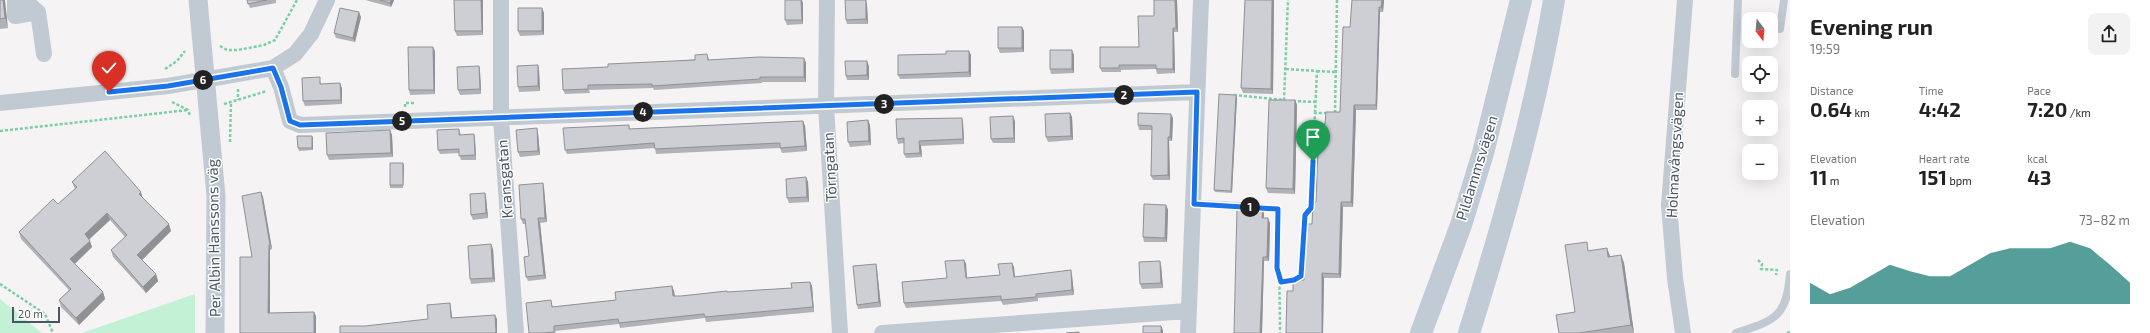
<!DOCTYPE html>
<meta charset="utf-8">
<style>
body{margin:0;font-family:"Exo 2",sans-serif;background:#f2f2f2;color:#222;height:100vh;display:flex;flex-direction:column;font-size:15px;white-space:nowrap}
*{box-sizing:border-box;margin:0}
p{font-size:13px;color:#767676}
.icon{flex:none;width:22px;height:22px;fill:none;stroke:currentColor;stroke-width:2;stroke-linecap:round;stroke-linejoin:round}
.map{position:relative;flex:1;overflow:hidden}
.drawer{display:flex;flex-direction:column;background:#fff;width:360px}
.drawer>*{flex:none}
.needle{width:26px;rotate:164deg}
.tools{position:absolute;left:1742px;top:12px;display:grid;gap:8px}
.tools a{display:grid;place-items:center;width:36px;height:36px;border-radius:8px;background:#fff;box-shadow:0 4px 16px #0002;font-size:20px}
.scale{position:absolute;left:12px;bottom:10px;width:48px;box-sizing:border-box;padding-left:4px;border:2px solid #4a5661;border-top:0;font-size:11px;line-height:14px;white-space:nowrap;color:#4a5661;-webkit-text-stroke:3px #fff;paint-order:stroke}
.pin{position:absolute;display:grid;place-items:center;width:34px;height:34px;color:#fff;margin:-41px -17px;border-radius:50% 50% 50% 0;rotate:-45deg;box-shadow:0 0 4px #0007}
.pin .icon{rotate:45deg}
.km{position:absolute;width:20px;height:20px;margin:-10px;border-radius:50%;background:#222;color:#fff;font-size:11px;line-height:20px;text-align:center}
.round{display:grid;place-items:center;flex:none;width:42px;height:42px;border-radius:8px;background:#f2f2f2}
.overview{display:flex;align-items:center;justify-content:space-between;height:68px;padding:0 20px}
h1{font-size:22px;font-weight:700;line-height:30px}
.metrics{display:grid;grid-template-columns:repeat(3,1fr);gap:6px;height:68px;padding:4px 20px}
.metrics div{display:grid;align-content:center}
.metrics b{font-size:20px;font-weight:700}
.metrics small{font-size:11px;font-weight:400}
.metrics p{font-size:11px}
.chart{height:112px;padding:8px 20px}
.chart p{display:flex;justify-content:space-between}
.chart svg{width:100%;height:72px;margin-top:4px;fill:#0f766e;opacity:.7}
main{display:flex;flex:1;min-height:0}
.map>svg:first-child{display:block}
.green{fill:#c3f1d5}
.lines{fill:none;stroke-linecap:round;stroke-linejoin:round}
.path{stroke:#7ad0a6;stroke-width:2.5;stroke-dasharray:3 2;stroke-linecap:butt}
.service{stroke:#c1cad2;stroke-width:8}
.minor{stroke:#c1cad2;stroke-width:16}
.tertiary{stroke:#c1cad2;stroke-width:19}
.secondary{stroke:#c1cbd6;stroke-width:22}
.wall{fill:#b0b2b7}
.shaded-wall{fill:#909195}
.building{fill:#cdcfd5;stroke:#909195}
.route-casing{stroke:#fff;stroke-width:8}
.route{stroke:#1a73e8;stroke-width:5}
.labels{text-anchor:middle;stroke-width:3;stroke-linejoin:round;paint-order:stroke}
.street-label{font-size:15px;fill:#4a5661;stroke:#fff}
</style>
<main>
<div class="map">
<svg width="1790" height="333" viewBox="0 0 1790 333">
<rect width="100%" height="100%" fill="#f5f3f3"/>
<path class="green" d="M195 294V333H82Z
M0 298V299L42 333H0Z"/>
<g class="lines">
<path class="path" d="M220 46 227 50H238L264 45 275 40 297 0
M165 69 177 61 185 51
M1286 69 1317 71 1315 113
M1317 71 1336 72
M238 89V100
M1234 95 1284 100 1288 0
M1293 101 1316 102
M172 102 188 110 190 116
M224 104 267 91
M405 107V103H416
M1335 113 1337 0
M0 131 188 110
M230 142 231 102
M1261 208 1278 209C1278 251 1280 291 1280 333
M1758 260 1762 264 1761 269 1777 270 1776 275
M1281 282 1294 280 1301 275 1305 215 1311 208 1315 113H1328
M0 284 45 314 53 333
M1787 333 1790 332"/>
<path class="service" d="M1780 29 1784 0
M1735 74 1738 0
M1194 204 1239 206
M1736 333C1775 320 1786 318 1790 274"/>
<path class="minor" d="M15 0V16L38 12
M24 0 38 12 44 54
M501 0V118L516 333
M827 0 826 106 840 333
M273 68 281 87 290 121 300 125 1197 92
M0 103 168 86 273 68 295 54 311 34 327 0
M882 333 1188 311
M1188 333 1201 0
M1683 333 1675 278 1669 205 1685 0"/>
<path class="tertiary" d="M198 0 216 196 215 333"/>
<path class="secondary" d="M1421 333 1461 225 1483 153 1521 0
M1469 333C1503 224 1535 113 1554 0"/>
</g>
<path class="wall" d="M0 0 8 28 0 29Z
M247 0H276V3L250 8Z
M365 0H394L391 7Z
M454 0H483V35L457 36 455 31Z
M785 0H802L803 3V24L787 25 785 20Z
M866 0 867 5 868 24H847L846 20Z
M1154 0H1177L1178 32H1174L1175 73 1157 74 1156 69 1121 70V72H1102L1100 68 1139 47 1154 16Z
M1245 0H1274L1273 94 1243 93 1241 88Z
M1352 0H1384L1383 12H1380L1377 110H1356L1353 207H1343L1341 278H1324L1323 333H1286L1293 291 1304 280 1316 202 1325 124 1340 112 1350 27Z
M542 8 544 13V35L520 36 518 31Z
M361 17 355 42 336 38 334 33Z
M1022 27 1024 31V52L1000 53 998 48Z
M435 51V94L410 95 409 90Z
M971 55V77L900 79 898 75Z
M1074 55V73L1051 74 1050 69Z
M709 58V60L804 58 806 63V82H762V83L654 90 653 88 589 90 590 93 565 94 563 90 608 67Z
M538 65 539 70 540 91 519 92 518 87Z
M479 66 480 71 481 94 460 95 458 90Z
M869 66V80H847L846 76Z
M321 82V84L342 88V104L305 106 303 101Z
M1237 97 1232 193 1215 192 1214 190Z
M1295 100 1297 105 1295 194 1268 193 1266 188Z
M1070 113 1072 117 1073 140 1048 142 1046 137Z
M1173 118 1172 141H1169L1170 180H1153L1151 176 1152 130H1139L1138 125Z
M868 120 870 125 871 145 850 147 848 142Z
M803 121 805 126 807 151 782 153 780 148 656 154 655 148 567 154 565 150 629 125 630 129Z
M1015 121V143H993L991 139Z
M963 122 964 144 921 146 922 157 906 158 904 154V143L898 144 897 139Z
M459 129 461 135 474 134 475 139 476 160H461L459 153 440 154 438 150Z
M390 130 392 135 393 157 329 160 327 155Z
M538 133 540 155 520 157 518 152Z
M313 138V150L299 151 298 148Z
M403 163 404 166 403 188H390V185Z
M806 177 808 182 809 202 789 203 787 198Z
M72 182 143 198 171 231 142 260 156 274 158 281 146 293 113 257 111 250 125 237 110 220 89 240 92 247 75 264 103 292 105 299 79 325 61 307 59 300 69 290 21 239 19 232 58 204 75 189Z
M544 188 547 222 540 223 546 279 528 281 526 277 529 256 526 224H523L521 219Z
M261 192 263 197 272 249 270 250V313L316 316V333H240L252 257Z
M485 193 486 197 488 218 473 220 471 215Z
M1166 205 1168 210 1167 242H1144L1143 237Z
M1263 206 1264 210V218L1270 223V229L1269 261H1264L1262 333H1234Z
M493 249 495 282 471 284 470 279Z
M1590 251 1610 257 1621 255 1624 263 1634 333H1559L1575 312Z
M964 260 966 264 967 278 1000 275 1012 263 1014 267 1015 277 1072 275 1074 295 1038 298V301L1003 305 1001 301 906 308 904 303 947 278Z
M876 264 877 269 881 307 858 309 857 305Z
M1161 265 1163 288 1142 289 1140 284Z
M810 282 812 286 814 312 706 322 705 318 620 328 619 324 555 331 556 333H529L553 305V307L616 300 672 286 674 291 675 296H681L727 291V292L792 288Z"/>
<path class="shaded-wall" d="M3 0H5L8 28 5 18Z
M391 0H394L391 7 390 3Z
M481 0H483V35L482 31Z
M801 0 803 3V24L802 20Z
M866 0 867 5 868 24 866 19Z
M1175 0H1177L1178 32 1176 28Z
M1272 0H1274L1273 94 1271 89Z
M1382 0H1384L1383 12 1381 7Z
M1379 7 1380 12 1377 110 1376 105Z
M542 8 544 13V35L542 31Z
M359 12 361 17 355 42 353 38Z
M1022 27 1024 31V52L1022 48Z
M1173 28 1174 32 1175 73 1173 69Z
M433 47 435 51V94L434 90Z
M1072 50 1074 55V73L1072 69Z
M969 51 971 55V77L969 72Z
M804 58 806 63V82L804 77Z
M867 61 869 66V80L867 75Z
M538 65 539 70 540 91 538 86Z
M479 66 480 71 481 94 480 89Z
M340 83 342 88V104L341 100Z
M1236 95 1237 97 1232 193 1231 191Z
M1295 100 1297 105 1295 194 1293 189Z
M1354 105 1356 110 1353 207 1351 202Z
M1070 113 1072 117 1073 140 1071 136Z
M1171 114 1173 118 1172 141 1170 137Z
M1013 116 1015 121V143L1014 138Z
M962 118 963 122 964 144 963 139Z
M868 120 870 125 871 145 869 141Z
M803 121 805 126 807 151 805 146Z
M537 128 538 133 540 155 538 151Z
M390 130 392 135 393 157 391 153Z
M474 134 475 139 476 160 475 155Z
M312 136 313 138V150L312 148Z
M1168 137 1169 141 1170 180 1168 175Z
M919 141 921 146 922 157 920 153Z
M403 163 404 166 403 188Z
M806 177 808 182 809 202 807 197Z
M543 183 544 188 547 222 545 218Z
M141 192 143 199 139 194Z
M261 192 263 197 272 249 270 245Z
M485 193 486 197 488 218 486 213Z
M1341 202 1343 207 1341 278 1339 274Z
M1166 205 1168 210 1167 242 1165 238Z
M1263 206 1264 210V223L1262 218Z
M107 213 110 220 87 241 85 234Z
M538 218 540 223 546 279 544 275Z
M1268 218 1270 223 1269 261 1267 257Z
M169 224 171 231 140 262 137 255Z
M90 241 92 247 72 266 70 259Z
M491 244 493 249 495 282 493 278Z
M269 245 270 250V318L268 313Z
M1607 248 1610 256 1611 264 1608 257Z
M1621 255 1624 263 1634 333 1631 325Z
M1263 257 1264 261 1262 333H1260Z
M964 260 966 264 967 282 966 278Z
M1160 261 1161 265 1163 288 1161 283Z
M1012 263 1014 267 1015 281 1014 277Z
M876 264 877 269 881 307 879 302Z
M1071 270 1072 275 1074 295 1072 290Z
M1322 273 1324 278 1323 333H1322Z
M156 274 158 281 146 293 143 287Z
M810 282 812 286 814 312 813 307Z
M672 286 674 291 675 300 673 296Z
M103 292 105 299 79 325 76 318Z
M450 303 451 308 453 323 451 318Z
M314 312 316 316V333H314Z
M495 315 497 319V333H496Z
M1161 326 1163 330V333H1161Z"/>
<path class="building" d="M0 0H3L5 18 0 19Z
M247 0H267L248 4Z
M380 0H391L390 3Z
M454 0H481L482 31H455Z
M785 0H801L802 20H785Z
M845 0H866V19L846 20Z
M1154 0H1175L1176 28H1173V69H1156V65H1119V68H1100V47H1139L1138 16H1154Z
M1245 0H1272L1271 89 1241 88Z
M1352 0H1382L1381 7H1379L1376 105H1354L1351 202H1341L1339 274 1322 273V333H1286L1287 291H1293V280H1304L1307 224H1312L1313 202H1316L1319 124H1325L1326 112H1340L1343 27H1350Z
M340 8 359 12 353 38 334 33Z
M518 8H542V31H518Z
M998 27H1022V48H998Z
M408 47H433L434 90H409Z
M1050 50H1072V69H1050Z
M946 51H969V72L898 75V55L946 54Z
M707 54 708 60 759 57 804 58V77H760V79L652 86V84L588 85V89L563 90 562 69 608 67V64L695 60V55Z
M845 61H867V75L846 76Z
M538 65V86L518 87 517 66Z
M479 66 480 89 458 90 457 67Z
M320 77V84L340 83 341 100 303 101 302 78Z
M1219 94 1236 95 1231 191 1214 190Z
M1269 100H1295L1293 189 1266 188Z
M1070 113 1071 136 1046 137 1045 114Z
M1138 113 1171 114 1170 137H1168V175L1151 176 1152 126 1138 125Z
M1013 116 1014 138 991 139 990 117Z
M962 118 963 139 919 141 920 153 904 154V138L897 139 896 119Z
M868 120 869 141 848 142 847 122Z
M803 121 805 146 780 148V143L655 149 654 143 565 150 563 128 629 125V129Z
M537 128 538 151 518 152 516 130Z
M459 129V135L474 134 475 155 459 156V149L438 150 437 130Z
M390 130 391 153 327 155 326 133Z
M297 136H312V148H298Z
M105 151 141 192 139 194 169 224 137 255 156 274 143 287 111 250 127 235 107 213 85 234 90 241 70 259 103 292 76 318 59 300 71 289 19 232 53 199 58 204 77 187 72 182Z
M390 163H403V185H390Z
M806 177 807 197 787 198 786 179Z
M543 183 545 218H538L544 275 526 277 524 257 529 256 525 219H521L519 185Z
M261 192 270 245H269L268 313 314 312V333H240V257H252L242 196Z
M485 193 486 213 471 215 470 194Z
M1144 204 1166 205 1165 238 1143 237Z
M1263 206 1262 218H1268V224L1267 257H1263L1260 333H1234L1237 207Z
M1587 242 1588 251 1607 248 1608 257 1621 255 1631 325 1579 333H1559L1556 315 1575 312 1565 245Z
M491 244 493 278 470 279 468 246Z
M964 260 966 278 1000 275 998 264 1012 263 1014 277 1071 270 1072 290 1036 294V297L1001 300V296L904 303 902 282 947 278 945 261Z
M1160 261 1161 283 1140 284 1139 262Z
M876 264 879 302 857 305 853 266Z
M810 282 813 307 705 317 704 314 619 323 618 319 554 326V332L543 333H529L526 303 551 300 552 307 616 300 615 292 672 286 673 296H681L727 291V292L792 288 791 283Z
M450 303 451 318 495 315 496 333H340V326H365L428 319 427 305Z
M1143 326H1161V333H1143Z
M1079 332V333H1066Z"/>
<g class="lines">
<defs>
<path id="route" d="M109 92 168 86 273 68 281 87 290 121 300 125 1197 92 1194 204 1278 209 1277 268 1281 282 1294 280 1301 276 1305 215 1311 208 1313 161"/>
</defs>
<use href="#route" class="route-casing"/>
<use href="#route" class="route"/>
</g>
<g class="labels">
<g class="street-label">
<text transform="translate(1675 155) rotate(-87)" y="5">Holmavångsvägen</text>
<text transform="translate(830 167) rotate(-93)" y="5">Törngatan</text>
<text transform="translate(1477 168) rotate(-73)" y="5">Pildammsvägen</text>
<text transform="translate(505 179) rotate(-94)" y="5">Kransgatan</text>
<text transform="translate(214 238) rotate(-91)" y="5">Per Albin Hanssons väg</text>
</g>
</g>
</svg>
<div class="tools">
<a><svg class="needle" viewBox="-14 -14 28 28"><path d="M0-13l5 13h-10z" fill="#e53935"/><path d="M0 13l5-13h-10z" fill="#767676"/></svg></a>
<a><svg class="icon" aria-label="locate" viewBox="0 0 24 24"><circle cx="12" cy="12" r="6"/><path d="M12 2v4M12 18v4M2 12h4M18 12h4"/></svg></a>
<a>+</a>
<a>−</a>
</div>
<div class="scale">20 m</div>
<div class="pin" style="left:1313px;top:161px;background:#1e9e55"><svg class="icon" aria-label="arrive" viewBox="0 0 24 24"><path d="M6 21V4h12l-3 4 3 4H6"/></svg></div>
<div class="pin" style="left:109px;top:92px;background:#d93025"><svg class="icon" aria-label="check" viewBox="0 0 24 24"><path d="M5 12l5 5 9-10"/></svg></div>
<b class="km" style="left:1250px;top:207px">1</b>
<b class="km" style="left:1124px;top:95px">2</b>
<b class="km" style="left:884px;top:104px">3</b>
<b class="km" style="left:643px;top:112px">4</b>
<b class="km" style="left:402px;top:121px">5</b>
<b class="km" style="left:203px;top:80px">6</b>
</div>
<section class="drawer">
<div class="overview"><div><h1>Evening run</h1><p>19:59</p></div><a class="round"><svg class="icon" aria-label="share" viewBox="0 0 24 24"><path d="M12 15V3M7 8l5-5 5 5M5 13v7h14v-7"/></svg></a></div>
<div class="metrics">
<div><p>Distance</p><b>0.64<small> km</small></b></div>
<div><p>Time</p><b>4:42</b></div>
<div><p>Pace</p><b>7:20<small> /km</small></b></div>
</div>
<div class="metrics">
<div><p>Elevation</p><b>11<small> m</small></b></div>
<div><p>Heart rate</p><b>151<small> bpm</small></b></div>
<div><p>kcal</p><b>43</b></div>
</div>
<div class="chart"><p><span>Elevation</span>73–82 m</p>
<svg viewBox="0 0 160 44" preserveAspectRatio="none"><path d="M0 44V31L10 38L20 34L30 27L40 20L50 24L60 27L70 27L80 20L90 13L100 10L110 10L120 10L130 6L140 10L150 20L160 31V44z"/></svg>
</div>
</section>
</main>
